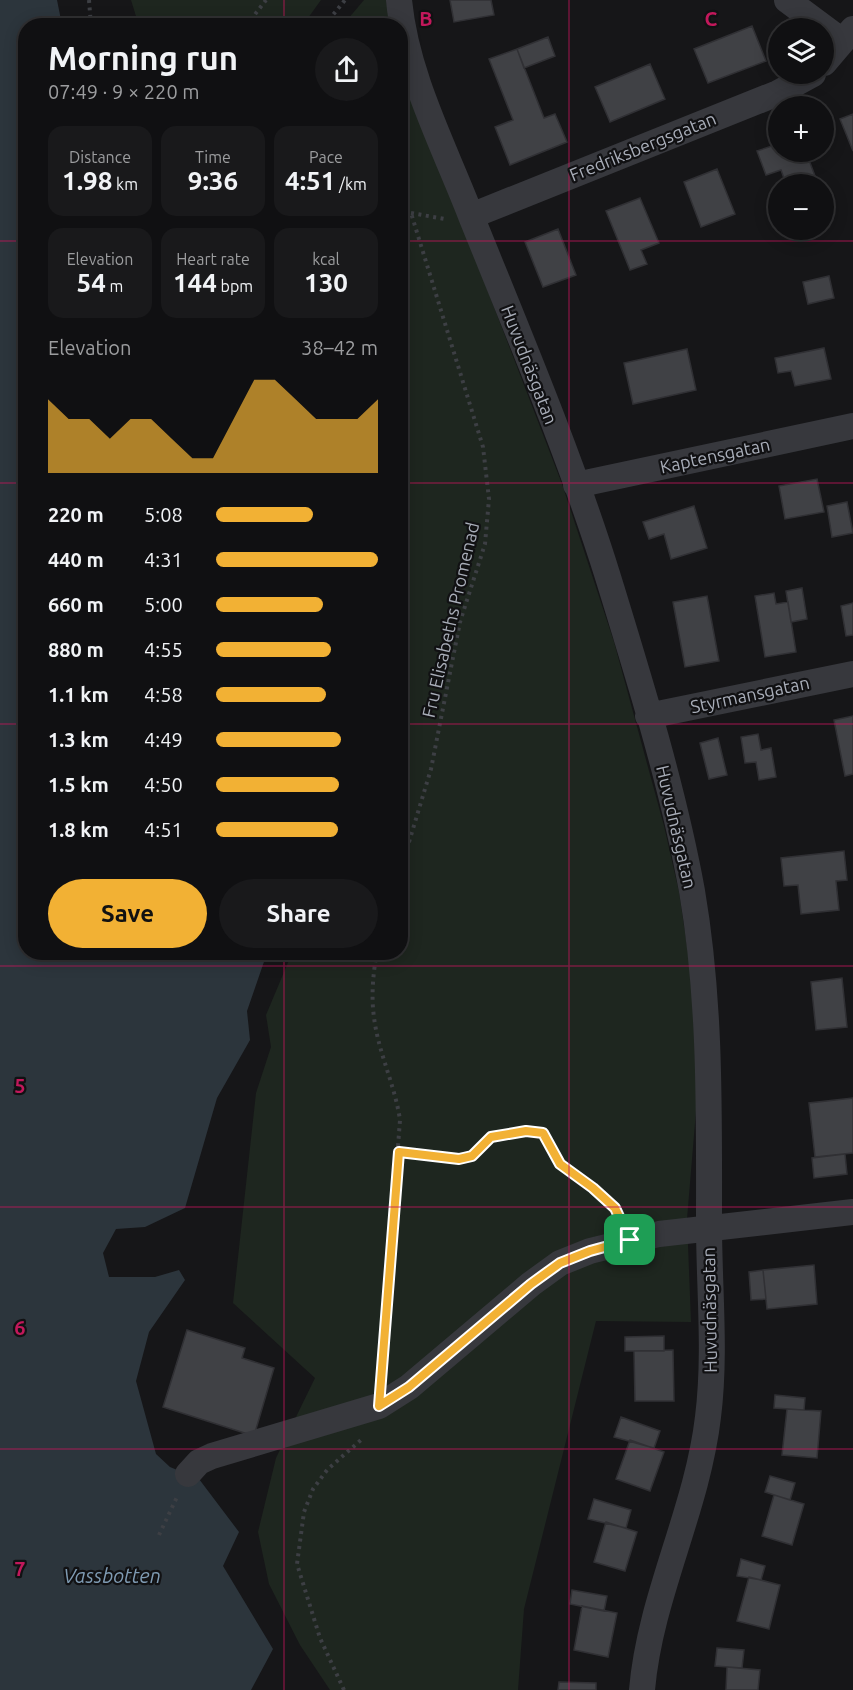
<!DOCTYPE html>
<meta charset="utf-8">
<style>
body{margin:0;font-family:Ubuntu,sans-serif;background:#19191b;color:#f1f3f6;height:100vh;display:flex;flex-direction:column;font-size:22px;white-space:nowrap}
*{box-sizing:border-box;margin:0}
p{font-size:20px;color:#9c9d9f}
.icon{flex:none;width:33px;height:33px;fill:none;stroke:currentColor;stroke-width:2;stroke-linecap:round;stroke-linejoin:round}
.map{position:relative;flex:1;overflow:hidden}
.side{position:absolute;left:18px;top:18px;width:390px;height:942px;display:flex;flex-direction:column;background:#101012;border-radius:24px;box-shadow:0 3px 15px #0003,0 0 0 2px #303032}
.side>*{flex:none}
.tools{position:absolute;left:768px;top:18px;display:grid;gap:12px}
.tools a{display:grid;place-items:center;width:66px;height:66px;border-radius:50%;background:#101012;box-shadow:0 3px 15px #0003,0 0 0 2px #303032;font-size:30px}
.pin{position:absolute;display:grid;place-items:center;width:51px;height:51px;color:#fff;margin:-26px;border-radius:12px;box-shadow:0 3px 9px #0006}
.round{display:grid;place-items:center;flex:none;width:63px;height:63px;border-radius:32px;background:#19191b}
.overview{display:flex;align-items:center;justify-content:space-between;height:102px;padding:0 30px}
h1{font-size:33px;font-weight:700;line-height:45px}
.figures{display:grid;grid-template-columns:repeat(3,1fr);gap:9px;height:102px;padding:6px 30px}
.figures div{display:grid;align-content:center;border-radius:15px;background:#19191b;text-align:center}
.figures b{font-size:26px;font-weight:700}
.figures small{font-size:16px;font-weight:400}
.figures p{font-size:16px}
.chart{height:168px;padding:12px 30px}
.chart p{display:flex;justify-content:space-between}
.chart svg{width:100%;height:108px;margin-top:6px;fill:#f2b134;opacity:.7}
.cta{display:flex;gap:12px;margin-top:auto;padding:12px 30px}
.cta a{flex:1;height:69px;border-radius:36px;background:#f2b134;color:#111;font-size:24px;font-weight:700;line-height:69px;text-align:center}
.cta a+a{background:#19191b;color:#f1f3f6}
ul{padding:0 30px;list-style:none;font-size:20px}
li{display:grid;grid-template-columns:96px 72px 1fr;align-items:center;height:45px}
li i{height:15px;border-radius:8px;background:#f2b134}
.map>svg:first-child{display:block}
.green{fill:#1e261f}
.water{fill:#2c353c}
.building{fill:#404145;stroke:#303034;stroke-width:1.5}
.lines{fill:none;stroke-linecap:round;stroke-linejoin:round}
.path{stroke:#3d3f44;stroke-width:4;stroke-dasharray:3 4.5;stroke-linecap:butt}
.minor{stroke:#37383d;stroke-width:26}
.route-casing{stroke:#fff;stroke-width:12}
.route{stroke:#f2b134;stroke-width:8}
.grid{fill:none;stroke:#c2185b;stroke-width:1.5;stroke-opacity:0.55}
.labels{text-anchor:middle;stroke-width:4.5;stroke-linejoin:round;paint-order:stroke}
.street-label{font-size:18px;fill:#a8adb8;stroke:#111113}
.water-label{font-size:20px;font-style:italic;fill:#7f9bb3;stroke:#111113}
.grid-label{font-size:20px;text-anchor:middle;font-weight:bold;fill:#c2185b;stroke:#111113;stroke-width:4.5;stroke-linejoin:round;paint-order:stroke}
</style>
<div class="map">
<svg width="853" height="1690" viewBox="0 0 853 1690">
<rect width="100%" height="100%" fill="#161618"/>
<path class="green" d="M131 0H321L303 25 139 26Z
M364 0H386L391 25 342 26Z
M401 65 562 484 614 642 664 826 679 892 690 966 698 1087 687 1219 691 1322 596 1321 524 1609 518 1690H330L300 1645 269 1584 258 1532 276 1458 315 1378 233 1303 256 1093 271 1047 266 1015 292 953 400 952V671L407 633 400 543Z"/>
<path class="water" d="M0 0H57L62 25 26 26V952L267 953 247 1011 250 1040 217 1098 185 1208 145 1227 116 1229 103 1253 109 1277H155L179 1270 185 1280 149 1332 136 1381 156 1454 170 1467 199 1479 239 1532 223 1566 273 1649 251 1690H0Z"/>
<path class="building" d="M450 0H491L494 15 454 22Z
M752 26 766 61 708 83 694 49Z
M548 37 555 56 524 68 517 49Z
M517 49 544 118 555 114 567 142 510 165 495 127 513 120 489 59Z
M650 64 665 99 610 122 595 87Z
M853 114V151L840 119Z
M778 144V152H806L815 176 786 184 781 170 766 175 757 151Z
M717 169 735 214 701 227 684 182Z
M640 198 659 243 641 250 647 264 630 270 606 211Z
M558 229 576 275 543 287 525 242Z
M829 276 834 298 808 304 803 282Z
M824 348 831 379 795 386 791 371 778 373 775 358Z
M687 349 696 390 633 404 624 363Z
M817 479 824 512 785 519 779 486Z
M847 502 853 533 832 537 827 506Z
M694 506 707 548 671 559 664 534 649 539 643 522Z
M802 588 807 619 791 622 786 591Z
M774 593 776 604 788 602 796 652 765 657 755 596Z
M707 596 719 661 685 667 673 602Z
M853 603V635L846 636 841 606Z
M853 716V774L845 776 834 720Z
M758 734 761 750 771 748 776 777 759 780 756 762 745 763 741 737Z
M718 738 727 775 709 779 700 743Z
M844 851 847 880 836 881 839 910 801 914 798 885 784 886 781 858Z
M842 978 847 1027 816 1030 811 982Z
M853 1098V1153L815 1157 809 1103Z
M845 1154 847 1174 814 1178 812 1158Z
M814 1265 817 1304 767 1309 763 1270Z
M763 1270 766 1299 751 1300 749 1272Z
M187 1330 245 1348 242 1358 274 1368 254 1436 163 1407Z
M664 1336V1351H625V1337Z
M673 1350 674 1401H635L634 1351Z
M775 1395 805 1398 804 1410 774 1408Z
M787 1409 821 1411 817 1458 782 1455Z
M621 1417 660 1431 654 1448 614 1437Z
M630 1440 664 1452 650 1491 616 1479Z
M770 1476 795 1483 790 1500 765 1492Z
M774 1495 804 1504 792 1545 762 1536Z
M594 1499 631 1510 626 1528 588 1519Z
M606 1522 637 1532 625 1571 594 1562Z
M741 1559 765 1566 761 1580 737 1576Z
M749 1577 780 1585 769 1629 737 1621Z
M572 1590 607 1596 604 1611 570 1604Z
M582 1606 617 1613 608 1657 574 1650Z
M717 1648 744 1650 742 1668 715 1666Z
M727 1667 760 1670 758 1690H726Z
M559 1682 596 1683V1690H558Z"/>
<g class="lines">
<path class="path" d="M89 0 91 26
M246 26 266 0
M324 26 345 0
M400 207 411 213 483 447 489 499 485 544 460 622 431 769 400 872
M411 213 445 219
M377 952C373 973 371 997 374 1017 378 1052 395 1085 400 1120L381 1373
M399 1152 459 1159 472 1156 491 1137 526 1131 543 1133C550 1143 553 1156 561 1165 580 1186 605 1192 621 1219
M159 1535 177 1497
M344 1690 320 1638 297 1564 304 1512 313 1489 327 1470 362 1439"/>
<path class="minor" d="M399 0C406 75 444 146 471 216 519 335 570 455 608 577 639 678 673 787 692 891 711 1002 709 1113 709 1224 709 1289 716 1353 708 1417 697 1511 650 1596 642 1690
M787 0 842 41
M824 63 853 29
M471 216 778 93 813 74
M576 485 853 426
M648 716 853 674
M188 1474 199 1462 212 1456 379 1406 409 1387 531 1284 560 1263 590 1251 659 1234 853 1212"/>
</g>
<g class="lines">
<defs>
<path id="route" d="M526 1131 543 1133 560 1164 593 1188 615 1208 630 1240 590 1251 560 1263 531 1284 409 1387 379 1406 399 1152 459 1159 472 1156 491 1137Z"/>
</defs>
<use href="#route" class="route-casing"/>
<use href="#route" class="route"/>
</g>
<path class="grid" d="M284 0V26M569 0V1690M0 241H26M400 241H853M0 483H26M400 483H853M0 724H26M400 724H853M284 952V1690M0 966H853M0 1207H853M0 1449H853"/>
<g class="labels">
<g class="street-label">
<text transform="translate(643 147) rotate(-22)" y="6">Fredriksbergsgatan</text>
<text transform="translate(529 365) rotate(69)" y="6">Huvudnäsgatan</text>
<text transform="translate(715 456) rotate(-12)" y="6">Kaptensgatan</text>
<text transform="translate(451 620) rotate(-77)" y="6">Fru Elisabeths Promenad</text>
<text transform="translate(750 695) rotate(-12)" y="6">Styrmansgatan</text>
<text transform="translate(676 827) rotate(77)" y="6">Huvudnäsgatan</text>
<text transform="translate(710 1310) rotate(-91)" y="6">Huvudnäsgatan</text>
</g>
<g class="water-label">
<text x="112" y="1583">Vassbotten</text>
</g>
</g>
<g class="grid-label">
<text x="426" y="26">B</text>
<text x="711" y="26">C</text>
<text x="20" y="1093">5</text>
<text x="20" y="1335">6</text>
<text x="20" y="1576">7</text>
</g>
</svg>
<div class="tools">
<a><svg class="icon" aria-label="layers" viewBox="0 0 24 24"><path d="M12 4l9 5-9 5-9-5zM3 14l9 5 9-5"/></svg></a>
<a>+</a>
<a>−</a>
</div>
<div class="pin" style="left:630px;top:1240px;background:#1e9e55"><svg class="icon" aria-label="arrive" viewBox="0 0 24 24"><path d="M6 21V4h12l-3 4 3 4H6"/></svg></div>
<section class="side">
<div class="overview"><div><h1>Morning run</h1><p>07:49 · 9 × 220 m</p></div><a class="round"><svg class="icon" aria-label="share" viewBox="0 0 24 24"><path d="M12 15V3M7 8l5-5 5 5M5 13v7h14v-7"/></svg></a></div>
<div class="figures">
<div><p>Distance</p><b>1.98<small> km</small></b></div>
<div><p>Time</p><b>9:36</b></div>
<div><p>Pace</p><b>4:51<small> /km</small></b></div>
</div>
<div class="figures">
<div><p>Elevation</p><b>54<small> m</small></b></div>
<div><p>Heart rate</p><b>144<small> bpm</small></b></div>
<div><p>kcal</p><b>130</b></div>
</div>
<div class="chart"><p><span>Elevation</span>38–42 m</p>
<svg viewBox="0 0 160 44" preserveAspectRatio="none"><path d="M0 44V14L10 22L20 22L30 30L40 22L50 22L60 30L70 38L80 38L90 22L100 6L110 6L120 14L130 22L140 22L150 22L160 14V44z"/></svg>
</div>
<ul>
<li><b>220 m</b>5:08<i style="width:60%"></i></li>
<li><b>440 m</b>4:31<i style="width:100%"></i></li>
<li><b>660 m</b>5:00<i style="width:66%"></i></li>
<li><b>880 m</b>4:55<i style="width:71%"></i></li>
<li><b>1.1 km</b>4:58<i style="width:68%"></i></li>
<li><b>1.3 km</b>4:49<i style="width:77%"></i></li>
<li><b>1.5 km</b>4:50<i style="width:76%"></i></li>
<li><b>1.8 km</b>4:51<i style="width:75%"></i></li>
</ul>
<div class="cta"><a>Save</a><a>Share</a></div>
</section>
</div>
